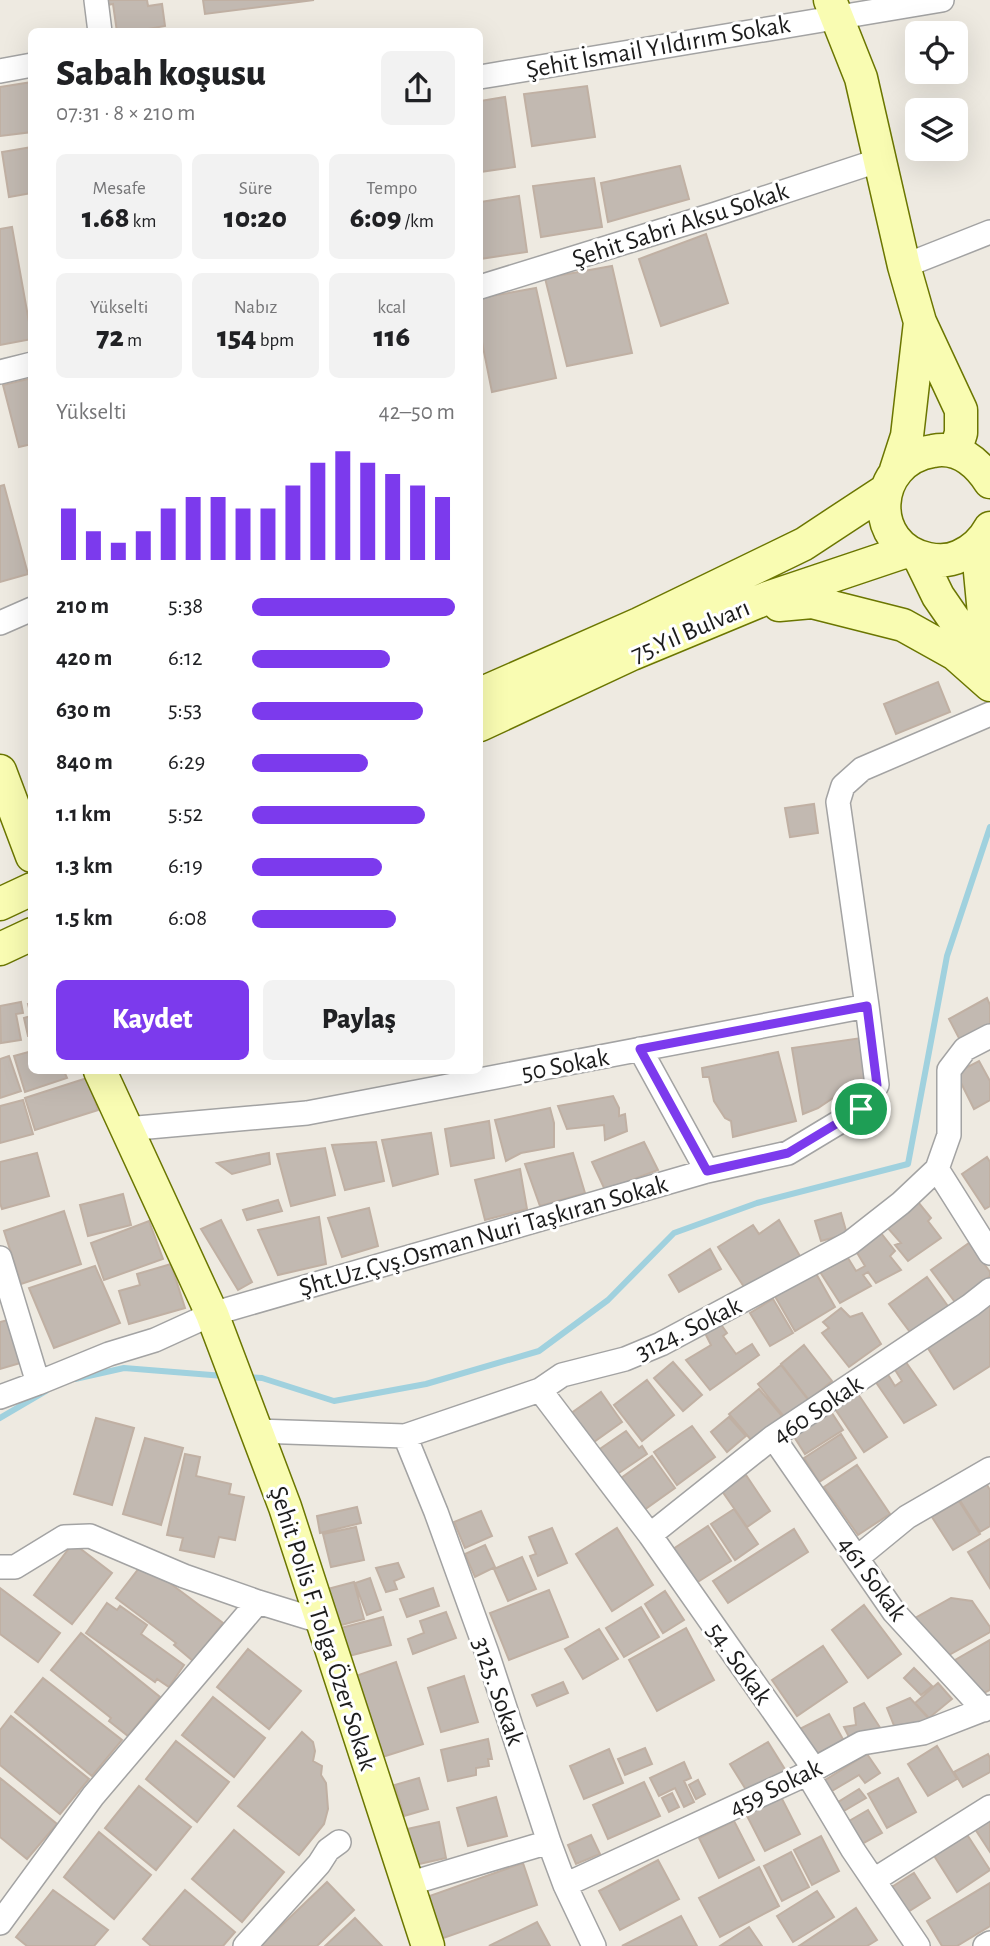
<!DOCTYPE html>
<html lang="tr">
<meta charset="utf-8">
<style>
body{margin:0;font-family:"Alegreya Sans",sans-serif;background:#f2f2f2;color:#202124;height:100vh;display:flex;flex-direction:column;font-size:26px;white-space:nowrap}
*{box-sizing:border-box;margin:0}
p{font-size:23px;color:#757577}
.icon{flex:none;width:38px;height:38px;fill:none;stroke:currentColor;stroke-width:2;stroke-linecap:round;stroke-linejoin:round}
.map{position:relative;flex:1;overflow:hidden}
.details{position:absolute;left:28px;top:28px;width:455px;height:1046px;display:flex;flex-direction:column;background:#fff;border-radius:10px;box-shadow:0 7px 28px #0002}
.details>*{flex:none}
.buttons{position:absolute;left:905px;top:21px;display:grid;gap:14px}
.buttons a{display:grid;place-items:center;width:63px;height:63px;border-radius:10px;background:#fff;box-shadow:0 7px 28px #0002;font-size:35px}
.pin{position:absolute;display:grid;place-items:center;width:60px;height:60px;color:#fff;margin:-30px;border:4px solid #fff;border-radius:50%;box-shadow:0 2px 7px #0007}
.round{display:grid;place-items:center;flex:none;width:74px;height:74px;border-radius:10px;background:#f2f2f2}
.headline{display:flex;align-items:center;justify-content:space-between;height:119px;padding:0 28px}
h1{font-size:38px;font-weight:800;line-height:52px}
.metrics{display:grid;grid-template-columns:repeat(3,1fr);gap:10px;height:119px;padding:7px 28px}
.metrics div{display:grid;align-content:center;border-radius:10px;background:#f2f2f2;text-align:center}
.metrics b{font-size:30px;font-weight:800}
.metrics small{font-size:19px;font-weight:400}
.metrics p{font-size:19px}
.chart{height:196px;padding:14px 28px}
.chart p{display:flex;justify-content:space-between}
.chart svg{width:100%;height:126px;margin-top:7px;stroke:#7c3aed;stroke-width:6}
.primary-button{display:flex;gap:14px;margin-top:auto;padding:14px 28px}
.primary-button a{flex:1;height:80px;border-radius:10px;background:#7c3aed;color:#fff;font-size:28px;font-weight:800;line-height:80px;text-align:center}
.primary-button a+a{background:#f2f2f2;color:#202124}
ul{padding:0 28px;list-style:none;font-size:23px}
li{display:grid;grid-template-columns:112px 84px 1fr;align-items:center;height:52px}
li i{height:18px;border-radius:9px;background:#7c3aed}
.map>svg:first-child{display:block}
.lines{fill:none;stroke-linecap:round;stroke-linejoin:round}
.stream{stroke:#a0d1de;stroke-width:6}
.building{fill:#c2b9b1;stroke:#c0b0a3;stroke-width:2}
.street-casing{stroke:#a3a3a3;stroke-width:26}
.secondary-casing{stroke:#6b7601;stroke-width:35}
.street{stroke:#fff;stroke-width:23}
.secondary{stroke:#f9fcb2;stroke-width:32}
.route-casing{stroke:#fff;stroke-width:14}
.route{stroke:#7c3aed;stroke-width:9}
.labels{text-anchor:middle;stroke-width:6;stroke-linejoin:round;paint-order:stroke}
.street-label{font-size:26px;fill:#1c1c1c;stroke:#fff}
</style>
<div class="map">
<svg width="990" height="1946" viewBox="0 0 990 1946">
<rect width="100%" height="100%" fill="#eeeae1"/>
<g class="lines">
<path class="stream" d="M245 1377 262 1378 334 1401 426 1384 539 1351 608 1300 674 1233 757 1203 908 1164 947 956 990 827
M75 1379 124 1368 224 1376
M0 1418 46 1391"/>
</g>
<path class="building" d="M106 0H147L148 6 162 4 165 26 131 32H117L113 4 107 5Z
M203 0H314L205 14Z
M32 82V132L0 136V87Z
M587 86 595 137 532 146 524 94Z
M505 97 515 167 480 172V101Z
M32 147V193L9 197 2 152Z
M680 166 689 199 608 222 601 183Z
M594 178 602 227 541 237 533 186Z
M519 196 527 252 480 259V202Z
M12 227 32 339 0 345V229Z
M706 234 728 303 661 326 639 259Z
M612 266 632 353 567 366 545 278Z
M536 288 556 378 492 392 480 332V298Z
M32 378V444L19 447 3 385Z
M4 485 28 574 0 582V486Z
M938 682 950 712 896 734 884 704Z
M814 804 818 833 790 837 785 808Z
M987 998 990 1005V1026L961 1042 949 1019Z
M21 1002 23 1013 16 1014 21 1040 1 1043 0 1006Z
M32 1003V1036H28L24 1018 31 1016 28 1004Z
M861 1038 871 1082 848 1088 818 1108 803 1114 792 1048Z
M32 1051V1071H64L67 1078 25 1092 14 1056Z
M778 1052 796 1121 733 1137 731 1121 725 1118 714 1101 709 1077H703L702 1068Z
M9 1056 21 1091 0 1098V1059Z
M979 1061 990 1081V1100L974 1109 956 1073Z
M87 1078 98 1110 35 1130 25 1098Z
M613 1096 619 1108V1116L625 1114 627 1131 605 1140 604 1125 567 1129 558 1106Z
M23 1100 33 1134 0 1143V1106Z
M550 1108 554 1123V1147L521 1153 506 1161 495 1120Z
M489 1121 494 1158 451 1166 445 1129Z
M431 1133 438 1174 393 1186 382 1140Z
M376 1142 384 1181 345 1190 332 1145Z
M644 1142 658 1170 605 1190 592 1162Z
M325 1148 335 1195 291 1206 277 1154Z
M37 1153 49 1196 2 1209 0 1203V1162Z
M269 1153 270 1164 232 1174 217 1163Z
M573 1153 585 1193 540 1206 525 1164Z
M987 1157 990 1162V1206L985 1209 962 1174Z
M520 1169 527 1209 485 1220 475 1180Z
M123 1194 131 1225 88 1236 80 1205Z
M278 1200 282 1211 247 1220 243 1210Z
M918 1202 931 1218 928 1221 941 1238 908 1261 895 1245 901 1243 886 1226Z
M369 1208 378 1246 342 1257 328 1218Z
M64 1211 81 1264 21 1284 4 1231Z
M841 1213 847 1234 821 1241 815 1221Z
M319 1217 326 1264 278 1275 258 1230Z
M221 1220 252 1282 238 1290 201 1229Z
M779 1220 801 1258 746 1290 718 1247 753 1225 759 1234Z
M149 1221 163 1259 104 1280 91 1243Z
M881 1233 895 1251 890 1256 901 1270 876 1283 868 1272 863 1275 871 1286 840 1303 820 1272 848 1258 856 1271 865 1266 856 1251Z
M969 1243 990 1272V1276L955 1302 931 1270Z
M710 1249 721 1269 679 1292 669 1275Z
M171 1264 185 1308 129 1324 119 1291 140 1285 137 1274Z
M95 1266 120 1323 54 1348 29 1288Z
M814 1270 835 1307 795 1331 773 1293Z
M927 1277 950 1309 913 1336 889 1304Z
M773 1299 793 1333 770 1346 750 1313Z
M990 1299V1366L954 1389 924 1342Z
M841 1308 850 1317 862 1313 881 1344 849 1367 822 1333 829 1328 823 1322Z
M16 1318 27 1361 0 1369V1322Z
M720 1323 727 1333 723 1336 736 1354 752 1344 759 1355 710 1390 686 1360 711 1345 705 1333Z
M804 1345 832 1381 809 1400 781 1364Z
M903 1358 936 1405 904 1423 873 1378 885 1370 895 1386 902 1381 892 1365Z
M673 1362 702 1395 683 1411 654 1378Z
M781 1365 809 1401 786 1419 758 1384Z
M647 1380 674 1415 642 1441 614 1405Z
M854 1388 887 1437 864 1452 831 1403Z
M759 1389 782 1416 752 1441 729 1414Z
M601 1392 622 1422 591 1444 570 1414Z
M828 1407 843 1430 805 1454 791 1432Z
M729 1417 746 1436 727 1452 711 1432Z
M96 1418 134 1428 112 1505 74 1494Z
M692 1426 715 1457 677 1485 654 1452Z
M626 1431 639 1448 642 1446 647 1454 616 1475 597 1451Z
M841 1434 856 1458 819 1482 804 1458Z
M145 1438 183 1448 161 1525 123 1514Z
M185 1454 200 1457 196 1476 231 1484 229 1494 244 1497 235 1540 219 1537 214 1557 180 1550 183 1538 167 1535Z
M652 1456 675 1488 637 1515 614 1483Z
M857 1465 890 1514 858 1535 824 1487Z
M746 1475 770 1511 747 1527 722 1491Z
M986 1483 990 1490V1526L980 1532 959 1499Z
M959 1501 980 1534 953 1550 932 1517Z
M357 1507 361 1523 320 1533 317 1516Z
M734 1509 758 1544 735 1560 711 1524Z
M481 1511 492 1536 465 1548 454 1522Z
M708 1526 731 1561 693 1585 670 1551Z
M356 1527 364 1560 331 1567 323 1534Z
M552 1528 567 1563 538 1576 530 1556 536 1554 529 1537Z
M617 1528 653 1585 612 1611 576 1554Z
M794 1529 808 1552 728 1603 713 1581Z
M990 1539V1588L968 1552Z
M73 1543 112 1573 72 1624 34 1595Z
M485 1545 495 1567 475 1577 465 1554Z
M522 1557 536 1589 508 1601 494 1569Z
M143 1563 223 1623 193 1661 174 1645 176 1643 116 1598Z
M398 1563 404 1577 394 1581 397 1589 386 1592 376 1568Z
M370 1578 381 1610 367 1615 355 1583Z
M354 1582 364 1619 334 1627 324 1590Z
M0 1588 60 1633 38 1662 0 1634Z
M433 1588 439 1606 407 1617 400 1599Z
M549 1590 568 1637 509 1660 490 1613Z
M665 1591 684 1620 663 1633 645 1604Z
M951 1598 972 1601 990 1627V1632L949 1655 915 1618Z
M107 1603 117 1610 120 1606 147 1625 141 1634 184 1665 169 1687 157 1679 155 1682 86 1633Z
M864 1605 901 1654 868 1678 832 1630Z
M641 1607 659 1637 624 1657 606 1628Z
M446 1612 456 1638 413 1654 408 1639 424 1633 420 1621Z
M383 1617 391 1645 345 1657 337 1629Z
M686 1628 714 1680 657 1711 629 1660Z
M599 1629 618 1659 583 1679 565 1649Z
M81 1633 160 1697 128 1736 109 1721 111 1718 51 1670Z
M990 1640V1690L982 1694 955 1660Z
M823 1646 847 1682 797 1716 772 1680Z
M248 1649 301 1691 269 1729 217 1687Z
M396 1662 423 1744 373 1760 347 1679Z
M914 1668 932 1686 921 1695 904 1678Z
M464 1676 478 1722 441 1732 428 1688Z
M43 1678 122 1740 92 1776 15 1712Z
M563 1682 568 1693 537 1706 532 1695Z
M938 1683 952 1699 929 1718 915 1703Z
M213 1697 265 1738 234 1777 182 1735Z
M910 1698 929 1719 897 1733 887 1708Z
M864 1703 881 1729 852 1743 844 1727 856 1725 854 1708Z
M829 1714 844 1741 808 1758 794 1732Z
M11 1716 89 1779 60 1814 0 1765V1730Z
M302 1732 313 1742 315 1751 313 1761 322 1766 321 1775 326 1783 328 1809 324 1824 299 1855 238 1806Z
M488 1739 492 1759H488L489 1766 476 1768V1775L448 1781 441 1750Z
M176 1741 229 1782 197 1822 146 1779Z
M768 1742 786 1771 748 1793 730 1764Z
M937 1746 957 1779 928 1796 908 1764Z
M645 1748 652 1764 625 1775 618 1759Z
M609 1749 623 1783 584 1799 570 1766Z
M867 1754 880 1773 865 1783 859 1775 832 1791 838 1802 859 1789 866 1798 837 1815 817 1785Z
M988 1754 990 1758V1772L963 1787 954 1772Z
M684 1762 691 1778 684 1781 694 1802 684 1807 675 1788 659 1796 650 1778Z
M0 1778 57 1824 27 1859 0 1837Z
M419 1778 428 1809 404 1816 395 1785Z
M898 1778 916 1812 887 1828 868 1794Z
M698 1780 705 1794 696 1799 689 1785Z
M644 1782 660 1816 608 1839 593 1805Z
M139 1786 191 1827 156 1870 105 1828Z
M672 1793 679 1807 669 1812 662 1798Z
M780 1795 800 1834 765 1851 745 1812Z
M496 1797 507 1836 468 1846 457 1808Z
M868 1810 882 1833 862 1844 849 1821Z
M990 1819V1852L975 1829Z
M734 1821 754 1860 719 1878 699 1838Z
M439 1822 446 1858 406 1867 398 1831Z
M234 1830 284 1872 242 1922 192 1879Z
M99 1832 151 1875 114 1919 64 1877Z
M966 1833 990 1870 957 1892 933 1854Z
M591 1835 600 1854 576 1864 568 1845Z
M821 1836 839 1871 812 1885 794 1850Z
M791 1852 809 1887 782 1901 764 1866Z
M658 1860 679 1899 620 1930 599 1891Z
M523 1863 537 1905 435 1941 421 1899Z
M759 1867 779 1906 720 1937 699 1898Z
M914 1873 930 1898 903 1915 887 1890Z
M327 1882 354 1910 317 1946H260Z
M990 1883V1926L957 1946H942L927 1921Z
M53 1890 108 1930 94 1946H27L16 1937Z
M185 1890 235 1932 223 1946H151L143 1939Z
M817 1891 834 1917 793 1942 777 1916Z
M856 1908 877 1940 867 1946H799Z
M681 1916 697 1946H622Z
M355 1918 382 1946H325Z
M537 1922 550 1946H489Z
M749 1927 762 1946H720Z"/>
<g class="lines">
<defs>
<path id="street" d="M96 0 100 32
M0 71 32 65
M480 77 942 0
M904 266 990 232
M480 287 716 214 880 160
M0 372 32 364
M0 623 32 609
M640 1049 707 1171
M126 1129 307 1113 867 1006
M937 1169 990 1253
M0 1258 38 1383
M540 1390 650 1535 810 1763 807 1773 853 1850 918 1946
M0 1397 38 1383 109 1354 155 1340 212 1314 707 1171 788 1153 861 1109 877 1085 867 1006 838 802 843 786 862 769 990 714
M257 1431 405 1436 540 1390 562 1375 625 1359 661 1344 850 1243 901 1203 937 1169 949 1135V1070L965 1049 990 1036
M405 1436 436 1512 487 1653 549 1842 565 1885 594 1946
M773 1437 894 1612 984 1710
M650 1535 773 1437 971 1305 990 1290
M857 1558 907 1517 990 1469
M0 1567H15L64 1537 90 1536 184 1576 258 1602 323 1622
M874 1880 990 1807
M408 1884 549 1842
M565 1885 800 1777 862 1743 923 1733 990 1707
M0 1923 93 1796 258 1602
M245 1946 319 1864 328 1850 339 1842
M985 1946 990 1943"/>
<path id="secondary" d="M830 0 861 78 904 266 920 322 961 410V433L955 452
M896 470 907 436 920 322
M990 482C977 462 958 446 933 451 871 461 867 546 928 559 938 561 950 561 960 556 973 550 983 541 990 528
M983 540 980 572 989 666
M919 557 938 596 989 670
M779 605 812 602 903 625 955 654 990 685
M480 694 639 624 804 544 886 490
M480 725 632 654 767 598 907 551
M0 771 32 856
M0 904 32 889
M0 949 32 934
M100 1071 212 1314 285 1507 428 1946"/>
</defs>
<use href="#street" class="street-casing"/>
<use href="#secondary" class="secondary-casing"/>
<use href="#street" class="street"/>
<use href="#secondary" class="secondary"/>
</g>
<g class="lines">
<defs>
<path id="route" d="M867 1006 877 1085 861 1109 788 1153 707 1171 640 1049Z"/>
</defs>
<use href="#route" class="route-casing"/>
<use href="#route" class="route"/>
</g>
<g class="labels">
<g class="street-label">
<text transform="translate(658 46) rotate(-10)" y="9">Şehit İsmail Yıldırım Sokak</text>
<text transform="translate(680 224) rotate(-18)" y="9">Şehit Sabri Aksu Sokak</text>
<text transform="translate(690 630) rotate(-23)" y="9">75.Yıl Bulvarı</text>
<text transform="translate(565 1064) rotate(-11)" y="9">50 Sokak</text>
<text transform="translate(483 1235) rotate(-16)" y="9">Şht.Uz.Çvş.Osman Nuri Taşkıran Sokak</text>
<text transform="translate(688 1328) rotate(-26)" y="9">3124. Sokak</text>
<text transform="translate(817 1409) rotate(-34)" y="9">460 Sokak</text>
<text transform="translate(873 1578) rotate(54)" y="9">461 Sokak</text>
<text transform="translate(324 1628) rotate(72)" y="9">Şehit Polis F. Tolga Özer Sokak</text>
<text transform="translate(740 1663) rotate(55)" y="9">54. Sokak</text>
<text transform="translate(499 1691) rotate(71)" y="9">3125. Sokak</text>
<text transform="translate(775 1787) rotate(-26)" y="9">459 Sokak</text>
</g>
</g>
</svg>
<div class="buttons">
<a><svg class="icon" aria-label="locate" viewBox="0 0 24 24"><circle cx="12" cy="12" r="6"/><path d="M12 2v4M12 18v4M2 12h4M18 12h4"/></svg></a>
<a><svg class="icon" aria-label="layers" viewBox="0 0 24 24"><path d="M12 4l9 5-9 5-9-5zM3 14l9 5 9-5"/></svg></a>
</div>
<div class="pin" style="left:861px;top:1109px;background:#1e9e55"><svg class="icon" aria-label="arrive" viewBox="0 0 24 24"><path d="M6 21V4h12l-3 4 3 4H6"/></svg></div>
<section class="details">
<div class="headline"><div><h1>Sabah koşusu</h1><p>07:31 · 8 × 210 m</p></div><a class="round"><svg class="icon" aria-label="share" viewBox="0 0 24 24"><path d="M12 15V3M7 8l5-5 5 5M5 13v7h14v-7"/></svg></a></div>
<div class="metrics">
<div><p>Mesafe</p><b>1.68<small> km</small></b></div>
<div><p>Süre</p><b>10:20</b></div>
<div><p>Tempo</p><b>6:09<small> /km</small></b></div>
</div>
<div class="metrics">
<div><p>Yükselti</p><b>72<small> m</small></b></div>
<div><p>Nabız</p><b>154<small> bpm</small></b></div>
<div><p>kcal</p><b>116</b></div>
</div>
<div class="chart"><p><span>Yükselti</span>42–50 m</p>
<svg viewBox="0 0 160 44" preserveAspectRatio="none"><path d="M5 44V26M15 44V34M25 44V38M35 44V34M45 44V26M55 44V22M65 44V22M75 44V26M85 44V26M95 44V18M105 44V10M115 44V6M125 44V10M135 44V14M145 44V18M155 44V22"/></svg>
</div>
<ul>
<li><b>210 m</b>5:38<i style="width:100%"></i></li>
<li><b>420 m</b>6:12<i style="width:68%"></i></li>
<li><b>630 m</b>5:53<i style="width:84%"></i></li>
<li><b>840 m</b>6:29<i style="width:57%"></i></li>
<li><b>1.1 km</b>5:52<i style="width:85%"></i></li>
<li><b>1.3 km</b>6:19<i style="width:64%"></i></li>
<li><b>1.5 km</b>6:08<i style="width:71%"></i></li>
</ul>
<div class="primary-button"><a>Kaydet</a><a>Paylaş</a></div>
</section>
</div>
